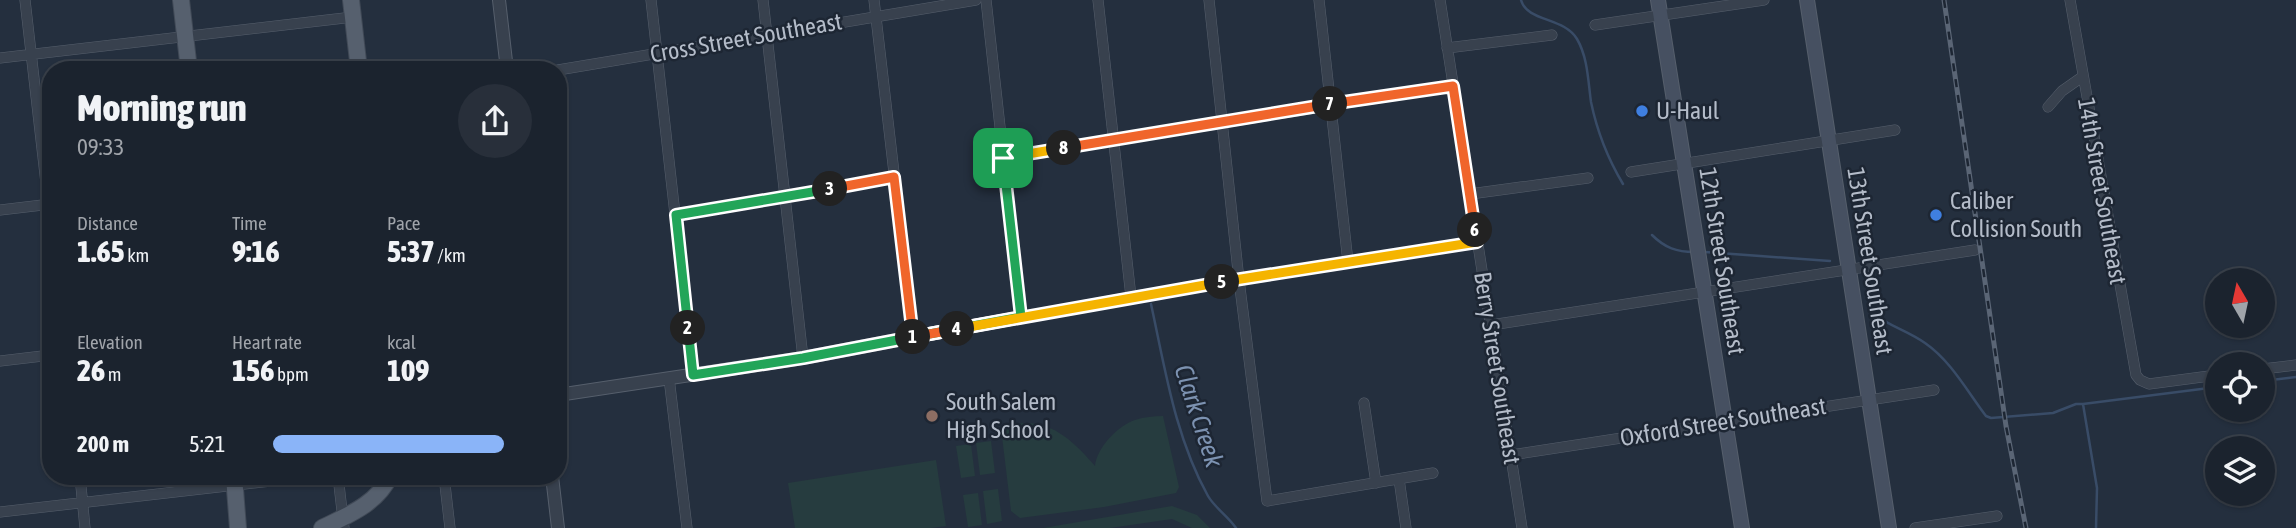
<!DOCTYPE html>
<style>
body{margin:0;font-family:"Asap Condensed",sans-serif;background:#282f3a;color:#f1f3f6;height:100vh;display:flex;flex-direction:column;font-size:26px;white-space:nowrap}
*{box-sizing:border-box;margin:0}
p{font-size:23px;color:#a0a4aa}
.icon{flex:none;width:38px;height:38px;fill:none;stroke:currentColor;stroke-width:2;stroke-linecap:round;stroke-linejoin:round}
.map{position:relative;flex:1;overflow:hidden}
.sheet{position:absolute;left:42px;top:61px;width:525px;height:424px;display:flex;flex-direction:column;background:#1b232e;border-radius:28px;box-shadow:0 2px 5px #0004,0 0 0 2px #39404a}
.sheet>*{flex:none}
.needle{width:46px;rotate:351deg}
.fabs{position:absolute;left:2205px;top:268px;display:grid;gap:14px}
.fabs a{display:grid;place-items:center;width:70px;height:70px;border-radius:50%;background:#1b232e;box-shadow:0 2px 5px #0004,0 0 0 2px #39404a;font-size:35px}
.pin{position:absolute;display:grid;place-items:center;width:60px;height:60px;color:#fff;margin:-30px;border-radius:14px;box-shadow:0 4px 10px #0006}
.km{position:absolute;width:35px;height:35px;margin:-18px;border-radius:50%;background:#222;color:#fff;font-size:19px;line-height:35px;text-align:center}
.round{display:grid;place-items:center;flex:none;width:74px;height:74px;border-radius:37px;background:#282f3a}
.headline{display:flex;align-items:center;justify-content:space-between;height:119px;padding:0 35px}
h1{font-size:38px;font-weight:800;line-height:52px}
.stats{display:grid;grid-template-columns:repeat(3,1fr);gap:10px;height:119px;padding:7px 35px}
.stats div{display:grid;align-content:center}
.stats b{font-size:30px;font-weight:800}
.stats small{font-size:19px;font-weight:400}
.stats p{font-size:19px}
ul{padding:0 35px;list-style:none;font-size:23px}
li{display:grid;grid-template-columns:112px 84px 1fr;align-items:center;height:52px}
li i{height:18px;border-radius:9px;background:#8ab4f8}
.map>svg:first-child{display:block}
.green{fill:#263c3f}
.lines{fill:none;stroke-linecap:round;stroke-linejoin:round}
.stream{stroke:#394c67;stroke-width:2.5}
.minor-casing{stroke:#565f6c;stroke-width:11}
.tertiary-casing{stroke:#565f6c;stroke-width:14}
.secondary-casing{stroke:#565f6c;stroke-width:16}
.primary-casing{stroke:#414a57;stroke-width:18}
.minor{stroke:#38414e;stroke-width:10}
.tertiary{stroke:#38414e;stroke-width:12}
.secondary{stroke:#465061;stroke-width:14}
.primary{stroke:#56606e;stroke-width:16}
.rail-casing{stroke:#5a6575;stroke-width:5}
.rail{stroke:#1d2633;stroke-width:2.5;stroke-dasharray:8;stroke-linecap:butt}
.split-1-casing{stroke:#fff;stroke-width:14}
.split-2-casing{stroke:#fff;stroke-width:14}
.split-3-casing{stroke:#fff;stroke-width:14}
.split-4-casing{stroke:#fff;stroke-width:14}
.split-5-casing{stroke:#fff;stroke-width:14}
.split-6-casing{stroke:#fff;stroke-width:14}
.split-7-casing{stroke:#fff;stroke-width:14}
.split-8-casing{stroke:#fff;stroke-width:14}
.split-9-casing{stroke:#fff;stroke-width:14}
.split-1{stroke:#22a559;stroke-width:9}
.split-2{stroke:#22a559;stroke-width:9}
.split-3{stroke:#22a559;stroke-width:9}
.split-4{stroke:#f0652b;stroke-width:9}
.split-5{stroke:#f5b400;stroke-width:9}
.split-6{stroke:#f5b400;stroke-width:9}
.split-7{stroke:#f0652b;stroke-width:9}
.split-8{stroke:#f0652b;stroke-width:9}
.split-9{stroke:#f5b400;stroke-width:9}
.shop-dot{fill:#3f7fe0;stroke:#1d2633;stroke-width:2.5}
.education-dot{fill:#8d6e63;stroke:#1d2633;stroke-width:2.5}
.labels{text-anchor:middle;stroke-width:5;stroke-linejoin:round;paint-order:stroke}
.street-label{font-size:24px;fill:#b4bcc9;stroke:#1d2633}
.poi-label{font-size:24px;fill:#b4bcc9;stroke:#1d2633;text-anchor:start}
.water-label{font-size:26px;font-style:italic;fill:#7c92b1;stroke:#1d2633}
</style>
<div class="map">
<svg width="2296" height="528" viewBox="0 0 2296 528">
<rect width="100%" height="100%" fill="#242f3e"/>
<path class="green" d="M1163 416 1179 487 1176 493 1104 507 1020 518 1011 511 1001 428C1043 412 1070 437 1095 466 1097 448 1117 426 1135 420 1144 417 1154 416 1163 416Z
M991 441 995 473 980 475 976 443Z
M971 444 975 476 961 478 956 446Z
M936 460 946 526 931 528H795L788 483Z
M998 489 1002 521 987 524 983 491Z
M978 493 982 525 968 527 963 495Z
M1172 506 1197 515 1210 528H1192L1172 519 1110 528H1043Z"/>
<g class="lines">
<path class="stream" d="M1521 0C1527 22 1564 17 1577 39 1588 58 1588 81 1591 102 1597 131 1608 159 1623 184
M1652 235C1665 248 1677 252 1694 252
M1705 252 1830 261
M1151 304C1165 368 1175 437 1208 496 1215 508 1228 516 1236 528
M1872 313C1889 326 1908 331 1925 343 1951 361 1967 391 1986 416L1991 418 2053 413 2076 404H2083L2097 488 2096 528
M2263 381 2296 377
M2083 404 2217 387"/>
<defs>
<path id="minor" d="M25 0 51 227
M651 0 693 375
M763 0 803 358
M874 0 913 337 1131 297 1477 241
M986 0 1021 317
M1098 0 1131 297
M1209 0 1239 280 1267 501 1433 473
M1319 0 1348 262
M1440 0 1522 528
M2070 0 2136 375 2140 380 2149 384 2217 375
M1595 25 1764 0
M1447 48 1552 35
M0 58 353 17
M558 70 976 0
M2048 107 2062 91 2082 77
M1003 158 1453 86
M1631 172 1895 130
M1470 194 1588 178
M0 210 51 204
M676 215 894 177
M1491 325 1975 250
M0 361 51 355
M2263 369 2296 365
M669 378 687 528
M1364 403 1376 483
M1511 455 1934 390
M80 476 85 528
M338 476 344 528
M444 476 450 528
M1399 479 1406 528
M0 512 316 476
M1915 528 1997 516"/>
<path id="tertiary" d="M499 0 507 70
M558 395 803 358 913 337
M552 476 558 528"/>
<path id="secondary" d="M1658 0 1742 528
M1807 0 1889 528"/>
<path id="primary" d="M181 0 189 70
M351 0 359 70
M234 476 238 528
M322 528C348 515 377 504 390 476"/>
</defs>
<use href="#minor" class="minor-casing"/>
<use href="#tertiary" class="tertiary-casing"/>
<use href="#secondary" class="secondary-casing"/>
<use href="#primary" class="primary-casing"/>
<use href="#minor" class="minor"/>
<use href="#tertiary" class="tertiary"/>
<use href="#secondary" class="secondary"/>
<use href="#primary" class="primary"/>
<defs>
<path id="rail" d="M1944 0 2006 426 2026 528"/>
</defs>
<use href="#rail" class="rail-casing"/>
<use href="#rail" class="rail"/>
</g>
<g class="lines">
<defs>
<path id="split-1" d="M913 337 1021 317 1003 158"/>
<path id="split-2" d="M688 328 693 375 803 358 913 337"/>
<path id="split-3" d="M688 328 676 215 830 189"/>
<path id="split-4" d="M830 189 894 177 913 337 957 329"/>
<path id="split-5" d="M957 329 1222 282"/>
<path id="split-6" d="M1222 282 1477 242 1475 230"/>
<path id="split-7" d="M1330 104 1453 86 1475 230"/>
<path id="split-8" d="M1064 148 1330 104"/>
<path id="split-9" d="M1003 158 1064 148"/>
</defs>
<use href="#split-1" class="split-1-casing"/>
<use href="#split-2" class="split-2-casing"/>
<use href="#split-3" class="split-3-casing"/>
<use href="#split-4" class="split-4-casing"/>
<use href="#split-5" class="split-5-casing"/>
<use href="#split-6" class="split-6-casing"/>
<use href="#split-7" class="split-7-casing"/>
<use href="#split-8" class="split-8-casing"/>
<use href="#split-9" class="split-9-casing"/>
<use href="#split-1" class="split-1"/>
<use href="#split-2" class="split-2"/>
<use href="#split-3" class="split-3"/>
<use href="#split-4" class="split-4"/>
<use href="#split-5" class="split-5"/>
<use href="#split-6" class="split-6"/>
<use href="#split-7" class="split-7"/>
<use href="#split-8" class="split-8"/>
<use href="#split-9" class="split-9"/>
</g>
<g class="shop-dot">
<circle cx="1642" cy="111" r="7"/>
<circle cx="1936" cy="215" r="7"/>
</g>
<circle class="education-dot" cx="932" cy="416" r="7"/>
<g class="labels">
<g class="street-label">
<text transform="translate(746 38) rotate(-10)" y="8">Cross Street Southeast</text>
<text transform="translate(2102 191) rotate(80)" y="8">14th Street Southeast</text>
<text transform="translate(1722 261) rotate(81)" y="8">12th Street Southeast</text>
<text transform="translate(1870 261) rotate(81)" y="8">13th Street Southeast</text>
<text transform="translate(1497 368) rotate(81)" y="8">Berry Street Southeast</text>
<text transform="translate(1723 422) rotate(-9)" y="8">Oxford Street Southeast</text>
</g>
<g class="poi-label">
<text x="1656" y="119">U-Haul</text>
<text x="1950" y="209">Caliber<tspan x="1950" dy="28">Collision South</tspan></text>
<text x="946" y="410">South Salem<tspan x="946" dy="28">High School</tspan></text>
</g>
<g class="water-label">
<text transform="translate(1199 416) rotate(72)" y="9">Clark Creek</text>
</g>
</g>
</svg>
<div class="fabs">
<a><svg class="needle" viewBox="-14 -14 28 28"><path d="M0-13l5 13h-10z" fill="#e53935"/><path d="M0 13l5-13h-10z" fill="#a0a4aa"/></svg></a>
<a><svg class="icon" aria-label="locate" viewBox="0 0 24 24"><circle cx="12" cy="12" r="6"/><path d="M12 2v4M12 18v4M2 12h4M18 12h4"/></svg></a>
<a><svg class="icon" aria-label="layers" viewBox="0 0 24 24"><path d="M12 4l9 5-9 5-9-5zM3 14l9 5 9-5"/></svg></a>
</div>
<div class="pin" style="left:1003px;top:158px;background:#1e9e55"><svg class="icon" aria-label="arrive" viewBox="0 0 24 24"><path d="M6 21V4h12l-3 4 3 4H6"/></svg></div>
<b class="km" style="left:913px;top:337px">1</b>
<b class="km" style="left:688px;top:328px">2</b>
<b class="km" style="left:830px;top:189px">3</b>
<b class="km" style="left:957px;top:329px">4</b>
<b class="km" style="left:1222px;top:282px">5</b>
<b class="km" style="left:1475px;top:230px">6</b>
<b class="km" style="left:1330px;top:104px">7</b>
<b class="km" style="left:1064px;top:148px">8</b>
<section class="sheet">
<div class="headline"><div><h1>Morning run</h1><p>09:33</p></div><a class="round"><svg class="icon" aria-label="share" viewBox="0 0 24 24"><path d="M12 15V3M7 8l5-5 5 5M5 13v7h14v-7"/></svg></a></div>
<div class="stats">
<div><p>Distance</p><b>1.65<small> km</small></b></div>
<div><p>Time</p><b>9:16</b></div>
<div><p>Pace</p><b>5:37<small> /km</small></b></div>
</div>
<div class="stats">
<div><p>Elevation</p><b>26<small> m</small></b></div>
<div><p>Heart rate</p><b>156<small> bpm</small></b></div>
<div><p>kcal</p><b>109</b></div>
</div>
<ul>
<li><b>200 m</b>5:21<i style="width:89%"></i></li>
</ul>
</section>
</div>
